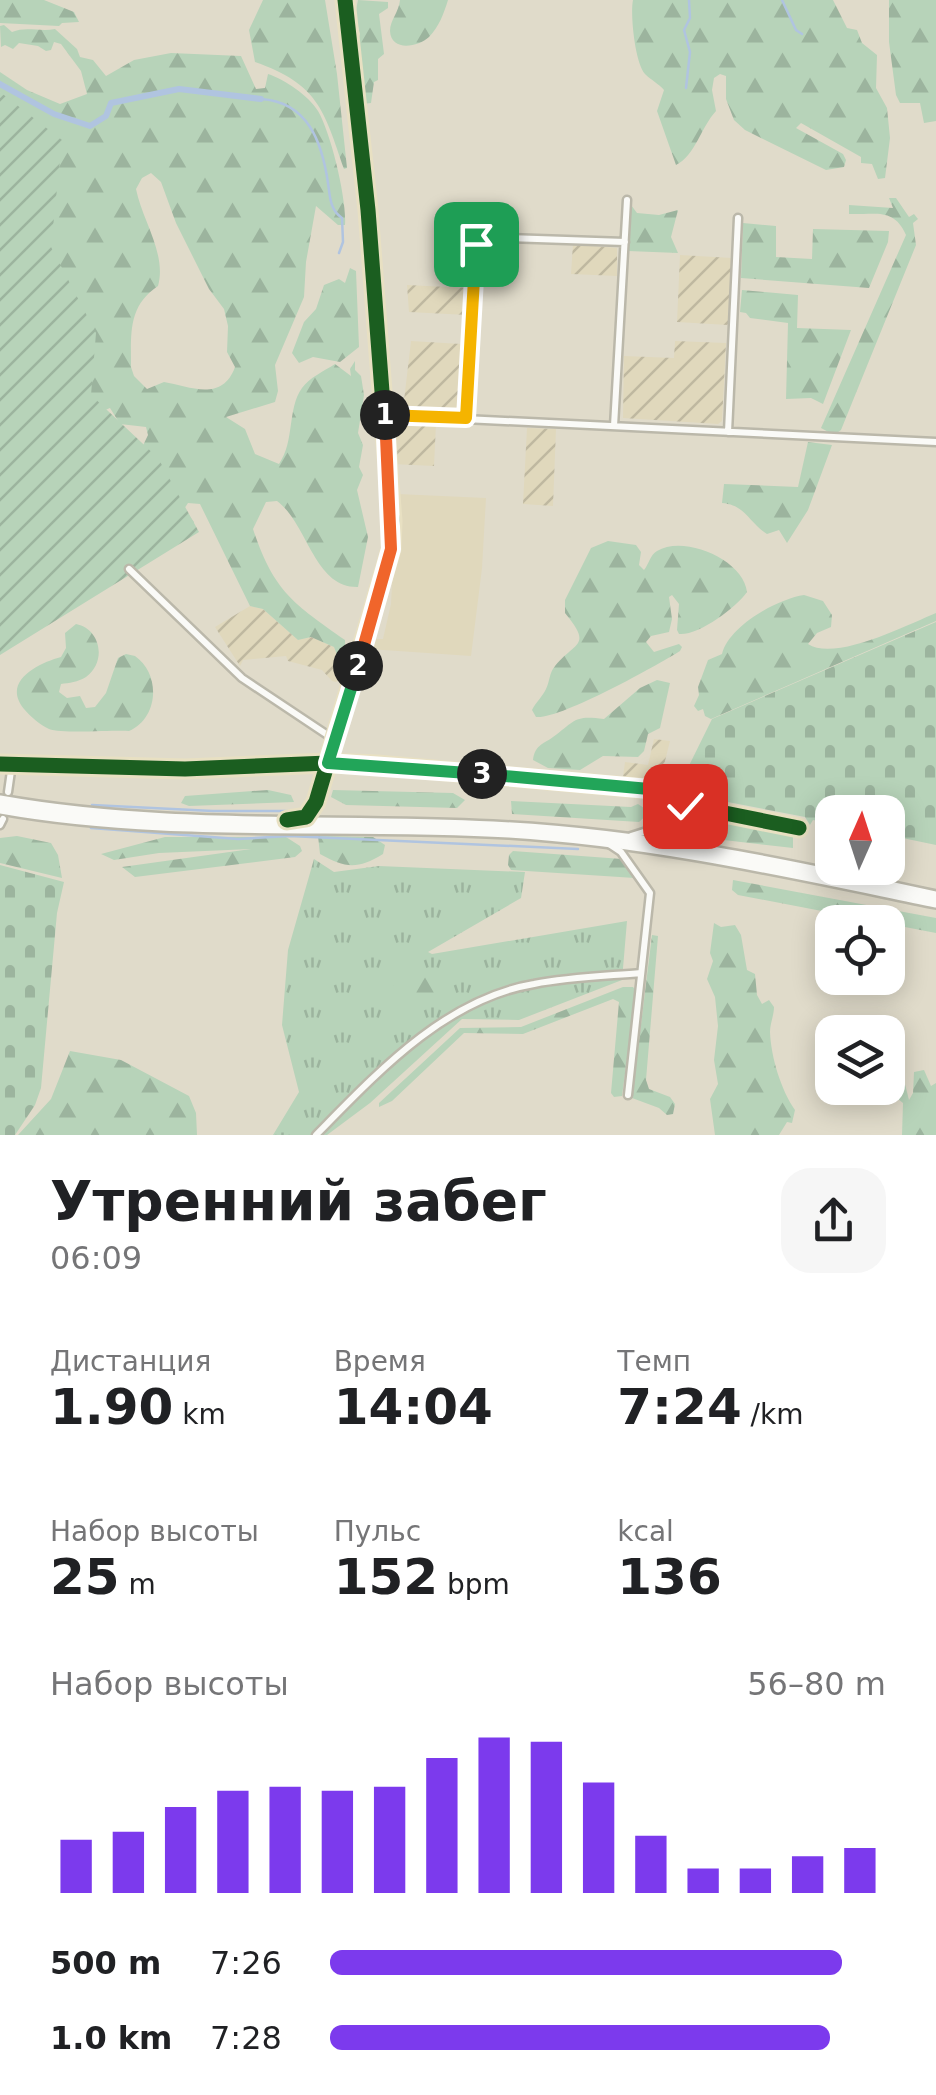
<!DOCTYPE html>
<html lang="ru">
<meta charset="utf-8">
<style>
body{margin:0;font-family:"DejaVu Sans",sans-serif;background:#f6f6f6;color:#202124;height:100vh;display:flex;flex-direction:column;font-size:38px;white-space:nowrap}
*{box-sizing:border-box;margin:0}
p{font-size:32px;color:#757577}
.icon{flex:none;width:55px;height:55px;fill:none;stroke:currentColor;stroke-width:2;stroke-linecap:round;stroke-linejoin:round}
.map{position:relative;height:1135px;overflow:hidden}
.side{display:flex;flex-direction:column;background:#fff;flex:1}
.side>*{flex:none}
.needle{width:65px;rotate:3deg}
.tools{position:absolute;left:815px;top:795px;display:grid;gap:20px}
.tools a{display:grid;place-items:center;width:90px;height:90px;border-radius:20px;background:#fff;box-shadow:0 5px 25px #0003;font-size:50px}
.pin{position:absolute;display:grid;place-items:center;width:85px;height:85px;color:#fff;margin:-42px;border-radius:20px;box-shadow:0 5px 15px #0006}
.km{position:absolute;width:50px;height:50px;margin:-25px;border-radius:50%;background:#222;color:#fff;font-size:28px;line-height:50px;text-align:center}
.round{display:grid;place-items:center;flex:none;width:105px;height:105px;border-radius:30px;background:#f6f6f6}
.summary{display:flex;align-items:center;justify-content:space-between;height:170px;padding:0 50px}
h1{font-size:55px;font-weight:800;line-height:75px}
.metrics{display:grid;grid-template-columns:repeat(3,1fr);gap:15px;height:170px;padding:10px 50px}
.metrics div{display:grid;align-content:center}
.metrics b{font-size:50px;font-weight:800}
.metrics small{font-size:28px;font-weight:400}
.metrics p{font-size:28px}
.chart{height:280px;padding:20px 50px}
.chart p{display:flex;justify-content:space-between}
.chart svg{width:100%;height:180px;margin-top:10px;stroke:#7c3aed;stroke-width:6}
ul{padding:0 50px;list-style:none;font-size:32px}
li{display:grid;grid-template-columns:160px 120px 1fr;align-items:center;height:75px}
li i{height:25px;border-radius:12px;background:#7c3aed}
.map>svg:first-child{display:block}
.built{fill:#e0d8bc}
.industrial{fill:url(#industrial-furrows)}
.grass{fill:url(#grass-tufts)}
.forest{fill:url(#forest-firs);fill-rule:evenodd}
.cemetery{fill:url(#cemetery-stones)}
.garden{fill:url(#garden-furrows)}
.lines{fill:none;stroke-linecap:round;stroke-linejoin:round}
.stream{stroke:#b0c4e0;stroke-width:2.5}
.river{stroke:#b0c4e0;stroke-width:6}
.minor-casing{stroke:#bbb8aa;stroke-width:11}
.major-casing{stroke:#bbb8aa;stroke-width:14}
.minor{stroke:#fafaf7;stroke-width:6}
.major{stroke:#fafaf7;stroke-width:9}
.cycleway-casing{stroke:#e8e0c2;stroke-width:21}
.cycleway{stroke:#1b5e20;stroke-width:15}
.split-1-casing{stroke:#fff;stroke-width:20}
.split-2-casing{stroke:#fff;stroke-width:20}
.split-3-casing{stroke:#fff;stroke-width:20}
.split-4-casing{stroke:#fff;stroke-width:20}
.split-1{stroke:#f5b400;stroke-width:12}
.split-2{stroke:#f0652b;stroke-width:12}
.split-3{stroke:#22a559;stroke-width:12}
.split-4{stroke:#22a559;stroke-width:12}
</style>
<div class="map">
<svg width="936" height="1135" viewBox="0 0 936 1135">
<defs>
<pattern id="industrial-furrows" width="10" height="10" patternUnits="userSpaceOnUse" patternTransform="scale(2.5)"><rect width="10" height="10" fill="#e0d8bc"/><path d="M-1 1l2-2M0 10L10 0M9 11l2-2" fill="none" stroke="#bfb8a0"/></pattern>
<pattern id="grass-tufts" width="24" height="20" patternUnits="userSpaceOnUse" patternTransform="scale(2.5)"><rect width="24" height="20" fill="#b7d3b9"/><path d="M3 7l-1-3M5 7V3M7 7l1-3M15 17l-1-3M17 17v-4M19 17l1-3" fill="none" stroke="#9cb49e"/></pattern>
<pattern id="forest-firs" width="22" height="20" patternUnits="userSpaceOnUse" patternTransform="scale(2.5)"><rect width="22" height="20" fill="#b7d3b9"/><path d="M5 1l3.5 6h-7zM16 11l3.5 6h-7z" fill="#9cb49e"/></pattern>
<pattern id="cemetery-stones" width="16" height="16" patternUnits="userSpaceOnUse" patternTransform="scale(2.5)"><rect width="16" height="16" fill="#b7d3b9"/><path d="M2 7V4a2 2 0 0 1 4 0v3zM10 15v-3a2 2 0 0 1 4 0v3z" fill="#9cb49e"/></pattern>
<pattern id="garden-furrows" width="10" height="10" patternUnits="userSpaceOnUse" patternTransform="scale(2.5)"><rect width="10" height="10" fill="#b7d3b9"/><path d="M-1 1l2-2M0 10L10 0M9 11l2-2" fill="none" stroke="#9cb49e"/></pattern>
</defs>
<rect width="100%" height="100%" fill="#e0dbca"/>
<path class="built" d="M397 494 486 498 482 568 471 656 369 649 370 639H383L391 604Z"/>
<path class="industrial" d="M573 244 617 248V276L571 274Z
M680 255 732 258 728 325 677 322Z
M407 285 468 288 467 315 409 312Z
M411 341 461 344 464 347 461 413 403 409Z
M675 341 726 343 722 421 718 424 623 418 624 356 674 358Z
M391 420 436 424 434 466 392 464Z
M527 428 556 429 553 506 523 504Z
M250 606 263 609 298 640 311 637 334 647 344 676 336 682 332 681 322 670 288 661 286 656 243 660 240 666 215 627Z
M654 739 670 741 662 773 675 782 673 789 654 780 623 777 625 762 648 765Z"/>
<path class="grass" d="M314 859 334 872 379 866 525 872 521 898 428 952 432 954 627 921 622 980 519 1020 462 1019 370 1103 327 1135H273L299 1092 282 1025 288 950Z"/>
<path class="forest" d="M0 0H44L74 12 79 22 62 23 59 26 0 23Z
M263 0H325L337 74 347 168 344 169C324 110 318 84 255 62L249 30Z
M358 0 388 2V8L379 14 384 54 378 59V80L374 82 371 103 362 104 356 46 360 34 355 15Z
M400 0H448C444 13 439 27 429 37 418 47 391 52 390 31 390 20 399 12 400 0Z
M633 0H833L847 28 857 30 862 43 877 55 876 88 887 108 890 138 885 178 878 179 872 164 861 163V157L801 123 796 128 843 154 846 160 844 167 826 170 745 130 734 120 726 99V76L720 74 714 78 712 90 716 111C701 127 695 156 676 165L657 111 664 90C659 84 651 80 645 74 635 63 630 14 633 0Z
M889 0H936V121L924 123 920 103H900L896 95 889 42Z
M4 25 12 32C26 26 40 32 55 29L77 49 80 57 93 60 106 76 134 60 171 53 241 56 256 89 265 88 268 74C284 79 309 96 318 111 331 133 347 200 345 225H338L316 206 306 262 304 297 275 365 278 391 275 402 226 417 245 429 255 454 279 464C295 441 287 409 302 388 309 378 324 371 335 364L351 376 350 369 355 361V370L361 376 364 395 358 433 363 445 359 467 363 475 357 490 368 537 358 587C314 588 308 524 277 501L266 502 253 529C274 592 293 603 345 640L346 679 334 647 311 637 298 640 263 609 250 606 200 504 188 503 184 509 194 522 193 531 138 456 148 435 146 427 120 424 110 408 103 411 85 392 66 297 0 92V72L27 90 60 104 87 94 81 71 61 44 54 42 51 50 46 51 38 46 19 43 13 49 5 45 1 47 0 26ZM151 173 161 182 176 223 209 289 224 309 228 326 227 352 235 367C222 403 189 386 164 382L147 389 134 376 131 367C131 333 128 306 158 286 167 254 142 220 136 189L142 178Z
M889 198H896L909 217 914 214 918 219 913 223 916 245 841 430 834 435 821 428 906 235C894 207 875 215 849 214V205L893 208Z
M631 205 637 213 659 215 678 210 671 237 678 253 628 251Z
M743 223 776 226V257L812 259 813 229 889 231 888 242 869 288 741 278Z
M350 268 356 271 359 347 340 362 313 357 299 363 292 353 304 322 316 309 324 285 339 279 345 283Z
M742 290 798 295 797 328 851 330 823 404 811 398 786 399 788 323 750 318 746 313 740 312Z
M808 442 832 445 808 510 787 543 779 530 767 534C749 523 746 505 722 503L724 484 798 487Z
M608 541 636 545 641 552 639 565 644 570C649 564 650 555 657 551 684 534 744 560 747 592 736 608 698 636 679 634L677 630 679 604 672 595 669 597 672 619 669 632 651 636 646 642 654 652 679 644 682 647 680 651C656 666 559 720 536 717L532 710C536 702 543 696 546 689 550 681 549 673 555 666 575 641 593 647 565 613V600L591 548Z
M804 595 823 601 832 615 831 627 817 633 808 644C835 662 907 625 936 613V621L711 719 705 716 703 709 698 711 694 706 699 695 698 687 708 660 722 654C729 626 777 599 804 595Z
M76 624C101 629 107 662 86 677 78 682 69 683 61 684L59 692 67 698 80 696 86 708 95 707 106 693 118 658 126 654 135 656C161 674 159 718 129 731 112 730 62 734 49 729 40 725 31 717 24 709 1 681 39 663 61 657L66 648 65 633Z
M657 680 670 683 660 728 648 734 644 751 638 757 603 756 580 770 548 768 533 760C535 745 542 745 553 737 576 720 574 715 604 719L640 688Z
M268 790 291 795 294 802 189 806 181 803 185 796Z
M333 790 453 793 465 800 457 808 346 805 331 797Z
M511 801 631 807 638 804 650 812 639 822 512 814Z
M678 810 767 827 793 836V848L724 840 670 827 666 818Z
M17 836 51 843 58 855 62 878 0 863V838Z
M318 836 373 837 385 845 383 854C357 870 345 868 320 854Z
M165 837H286L300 846 302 851 295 857 135 877 122 867 251 849 159 853 114 860 101 854Z
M513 851 622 859 635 878 511 870 508 865 509 855Z
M733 880 936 918V933L738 895 732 890Z
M714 923 721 927 735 925 741 935 747 970 755 974 757 995 762 1004 769 1000 774 1007C774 1015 770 1024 770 1032 771 1057 781 1090 795 1110L792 1123 787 1122 779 1135H715L710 1099 718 1084 714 1060 718 1026 715 997 707 979 713 961 710 953Z
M652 935 658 936 646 1080 649 1089 670 1097 675 1104 673 1114 667 1115 659 1108 632 1098Z
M433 974 447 978 441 992 415 1003 397 999 392 989 396 981 401 978 415 981Z
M623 987H633L636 991 622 1096 614 1097 611 1093 619 1002 613 999 523 1034 464 1033 392 1101 379 1107V1103L460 1028 521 1027Z
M70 1051 121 1060 189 1096 196 1113 197 1135H18L51 1099Z
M924 1070 931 1086 936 1083V1135H902L903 1103 893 1095 891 1082 897 1074 903 1076 909 1100 913 1093 914 1072Z"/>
<path class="cemetery" d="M936 622V845L888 835V812H832V824L813 820 810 825 805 817 676 792 712 719Z
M0 865 64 882 57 913 41 1088 35 1105 15 1135H0Z"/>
<path class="garden" d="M0 92 62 140 51 247 96 333 91 395 158 458 199 532 0 655Z"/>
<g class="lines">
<path class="stream" d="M782 0 796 30 802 34
M686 88 690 52 684 30 690 18 689 0
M261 99C308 102 322 142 328 183 330 197 330 210 342 218L343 242 339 253
M92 805 213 811H305
M90 825 91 828 238 839 289 836 578 849"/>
<path class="river" d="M0 84 54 114 90 126 106 116 111 103 179 89 261 99"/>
<defs>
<path id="minor" d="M383 415 936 442
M466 418 475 249 480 237 625 242
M614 426 627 200
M728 432 738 218
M129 569 242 678 335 740
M0 764 185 769 328 763 377 765 649 789 685 805 799 828
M8 792 12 764
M295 818 307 816 316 802 391 549 392 521 368 210 345 0
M658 821 659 833 676 842
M0 825 3 819
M631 836 650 830 670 797
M609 844 621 852 650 893 628 1095
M316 1135C377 1073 445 999 534 984 569 977 606 976 641 973"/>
<path id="major" d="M0 800C162 829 330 818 493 826 644 833 789 864 936 896
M0 809C167 839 340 823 509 833 654 842 794 874 936 903"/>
</defs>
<use href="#minor" class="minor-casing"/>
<use href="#major" class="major-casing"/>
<use href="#minor" class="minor"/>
<use href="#major" class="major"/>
<defs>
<path id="cycleway" d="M0 764 185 769 328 763 377 765 649 789 685 805 799 828
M287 820 306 817 316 802 391 549 392 521 368 210 345 0"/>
</defs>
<use href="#cycleway" class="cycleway-casing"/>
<use href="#cycleway" class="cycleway"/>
</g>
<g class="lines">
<defs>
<path id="split-1" d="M385 415 466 418 476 244"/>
<path id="split-2" d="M358 666 391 549 385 415"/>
<path id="split-3" d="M358 666 328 763 482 774"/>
<path id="split-4" d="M482 774 649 789 685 806"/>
</defs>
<use href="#split-1" class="split-1-casing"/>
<use href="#split-2" class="split-2-casing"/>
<use href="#split-3" class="split-3-casing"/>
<use href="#split-4" class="split-4-casing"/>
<use href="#split-1" class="split-1"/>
<use href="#split-2" class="split-2"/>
<use href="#split-3" class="split-3"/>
<use href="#split-4" class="split-4"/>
</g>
</svg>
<div class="tools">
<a><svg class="needle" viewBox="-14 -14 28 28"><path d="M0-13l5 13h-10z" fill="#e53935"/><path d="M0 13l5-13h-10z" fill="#757577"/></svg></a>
<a><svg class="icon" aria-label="locate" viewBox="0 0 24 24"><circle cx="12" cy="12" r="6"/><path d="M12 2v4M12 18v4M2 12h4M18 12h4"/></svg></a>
<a><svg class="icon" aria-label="layers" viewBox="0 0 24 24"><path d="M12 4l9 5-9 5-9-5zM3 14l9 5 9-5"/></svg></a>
</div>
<div class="pin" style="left:476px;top:244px;background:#1e9e55"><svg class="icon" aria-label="arrive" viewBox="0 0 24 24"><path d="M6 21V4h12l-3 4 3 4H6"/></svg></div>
<div class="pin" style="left:685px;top:806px;background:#d93025"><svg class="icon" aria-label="check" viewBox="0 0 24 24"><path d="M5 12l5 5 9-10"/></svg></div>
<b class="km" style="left:385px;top:415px">1</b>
<b class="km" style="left:358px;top:666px">2</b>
<b class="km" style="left:482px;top:774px">3</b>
</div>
<section class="side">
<div class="summary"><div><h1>Утренний забег</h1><p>06:09</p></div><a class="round"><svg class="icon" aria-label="share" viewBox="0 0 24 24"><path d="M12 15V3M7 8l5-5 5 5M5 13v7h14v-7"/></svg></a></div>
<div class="metrics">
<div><p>Дистанция</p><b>1.90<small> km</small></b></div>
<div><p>Время</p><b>14:04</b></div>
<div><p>Темп</p><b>7:24<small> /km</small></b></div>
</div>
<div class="metrics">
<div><p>Набор высоты</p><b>25<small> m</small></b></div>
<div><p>Пульс</p><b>152<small> bpm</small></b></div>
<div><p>kcal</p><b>136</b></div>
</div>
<div class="chart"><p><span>Набор высоты</span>56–80 m</p>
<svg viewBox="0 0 160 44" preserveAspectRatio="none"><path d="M5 44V31M15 44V29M25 44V23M35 44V19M45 44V18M55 44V19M65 44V18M75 44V11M85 44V6M95 44V7M105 44V17M115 44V30M125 44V38M135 44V38M145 44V35M155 44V33"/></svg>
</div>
<ul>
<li><b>500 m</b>7:26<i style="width:92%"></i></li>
<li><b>1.0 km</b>7:28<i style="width:90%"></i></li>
</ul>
</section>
